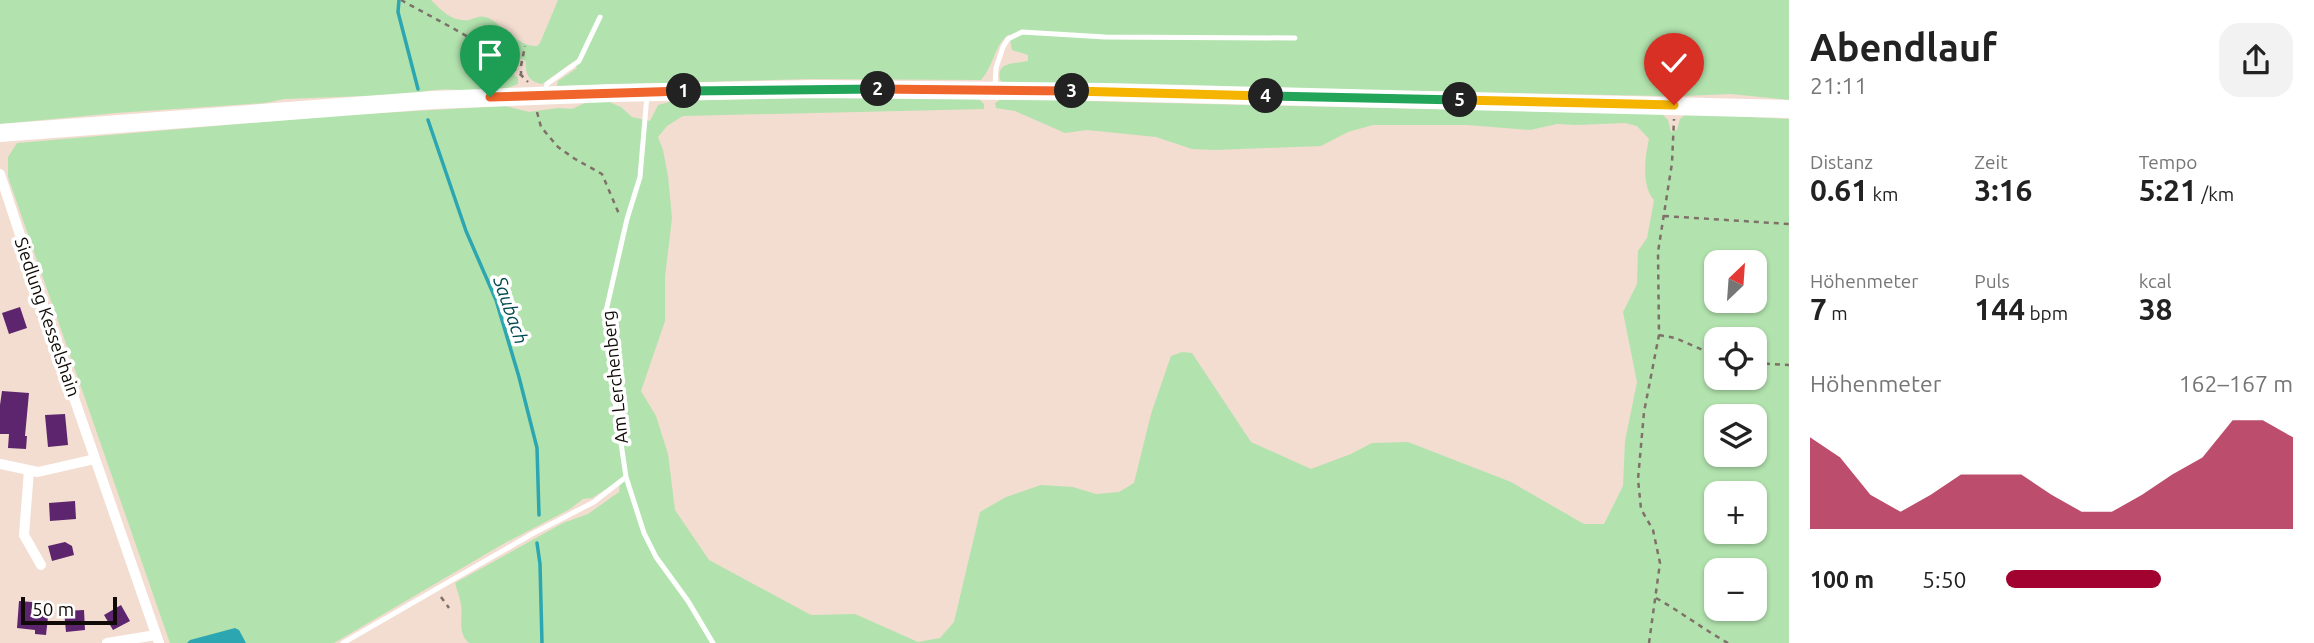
<!DOCTYPE html>
<html lang="de">
<meta charset="utf-8">
<style>
body{margin:0;font-family:Ubuntu,sans-serif;background:#f2f2f2;color:#222;height:100vh;display:flex;flex-direction:column;font-size:26px;white-space:nowrap}
*{box-sizing:border-box;margin:0}
p{font-size:23px;color:#767676}
.icon{flex:none;width:38px;height:38px;fill:none;stroke:currentColor;stroke-width:2;stroke-linecap:round;stroke-linejoin:round}
.map{position:relative;flex:1;overflow:hidden}
.details{display:flex;flex-direction:column;background:#fff;width:525px}
.details>*{flex:none}
.needle{width:46px;rotate:25deg}
.fabs{position:absolute;left:1704px;top:250px;display:grid;gap:14px}
.fabs a{display:grid;place-items:center;width:63px;height:63px;border-radius:14px;background:#fff;box-shadow:0 2px 5px #0004;font-size:35px}
.scale{position:absolute;left:21px;bottom:18px;width:96px;box-sizing:border-box;padding-left:7px;border:4px solid #110b07;border-top:0;font-size:19px;line-height:24px;white-space:nowrap;color:#110b07;-webkit-text-stroke:5px #fff;paint-order:stroke}
.pin{position:absolute;display:grid;place-items:center;width:60px;height:60px;color:#fff;margin:-72px -30px;border-radius:50% 50% 50% 0;rotate:-45deg;box-shadow:0 0 7px #0007}
.pin .icon{rotate:45deg}
.km{position:absolute;width:35px;height:35px;margin:-18px;border-radius:50%;background:#222;color:#fff;font-size:19px;line-height:35px;text-align:center}
.round{display:grid;place-items:center;flex:none;width:74px;height:74px;border-radius:21px;background:#f2f2f2}
.headline{display:flex;align-items:center;justify-content:space-between;height:119px;padding:0 21px}
h1{font-size:38px;font-weight:700;line-height:52px}
.metrics{display:grid;grid-template-columns:repeat(3,1fr);gap:10px;height:119px;padding:7px 21px}
.metrics div{display:grid;align-content:center}
.metrics b{font-size:30px;font-weight:700}
.metrics small{font-size:19px;font-weight:400}
.metrics p{font-size:19px}
.chart{height:196px;padding:14px 21px}
.chart p{display:flex;justify-content:space-between}
.chart svg{width:100%;height:126px;margin-top:7px;fill:#a20230;opacity:.7}
ul{padding:0 21px;list-style:none;font-size:23px}
li{display:grid;grid-template-columns:112px 84px 1fr;align-items:center;height:52px}
li i{height:18px;border-radius:9px;background:#a20230}
main{display:flex;flex:1;min-height:0}
.map>svg:first-child{display:block}
.green{fill:#b2e3ae;fill-rule:evenodd}
.water{fill:#2ca6b1}
.lines{fill:none;stroke-linecap:round;stroke-linejoin:round}
.stream{stroke:#2ca6b1;stroke-width:3.5}
.building{fill:#5c256e}
.path{stroke:#7f7169;stroke-width:2.5;stroke-dasharray:5 5;stroke-linecap:butt}
.lane{stroke:#fff;stroke-width:5}
.street{stroke:#fff;stroke-width:10}
.primary{stroke:#fff;stroke-width:18}
.split-1-casing{stroke:#fff;stroke-width:14}
.split-2-casing{stroke:#fff;stroke-width:14}
.split-3-casing{stroke:#fff;stroke-width:14}
.split-4-casing{stroke:#fff;stroke-width:14}
.split-5-casing{stroke:#fff;stroke-width:14}
.split-6-casing{stroke:#fff;stroke-width:14}
.split-1{stroke:#f0652b;stroke-width:9}
.split-2{stroke:#22a559;stroke-width:9}
.split-3{stroke:#f0652b;stroke-width:9}
.split-4{stroke:#f5b400;stroke-width:9}
.split-5{stroke:#22a559;stroke-width:9}
.split-6{stroke:#f5b400;stroke-width:9}
.labels{text-anchor:middle;stroke-width:7;stroke-linejoin:round;paint-order:stroke}
.street-label{font-size:18px;fill:#110b07;stroke:#fff}
.water-label{font-size:19px;font-style:italic;fill:#00494f;stroke:#fff}
</style>
<main>
<div class="map">
<svg width="1789" height="643" viewBox="0 0 1789 643">
<rect width="100%" height="100%" fill="#f2ddd0"/>
<path class="green" d="M0 0H431C442 11 452 22 469 20 477 18 481 14 490 19 505 27 519 47 537 46L540 43 558 0H1789V100L1731 94 1682 96 1671 93 1662 96 1004 83 1000 80C996 61 1015 64 1028 61V55L1012 50 1009 34C994 45 995 64 981 80L810 79 557 86 558 81 577 68 573 62 542 84C528 81 525 74 526 61L520 58 519 66 508 61 504 66 518 78V84C486 99 447 82 415 94L284 99 265 103 116 113 0 124Z
M871 97 978 98 984 104V109L683 116 667 126 658 137 663 150 668 176 672 218 665 277V321L641 391 656 416 668 454 675 510 709 560 811 615 855 614 918 642 940 638 954 622 980 512 1006 497 1041 485 1073 487 1096 494 1119 492 1134 483 1151 414 1171 356 1182 352 1192 353 1251 442 1311 469 1351 454 1372 443 1408 442 1511 482 1584 524H1604L1623 486 1625 441 1637 382 1623 312 1637 284 1638 251 1647 238 1654 200C1641 185 1645 157 1649 139L1637 126 1625 123 1576 125 1557 124 1530 130 1467 125H1373L1348 132 1321 146 1215 150 1192 149 1156 137 1087 130 1065 133 1015 111 996 108 995 103 1003 98 1116 102 1662 114 1668 120 1671 132 1677 130 1680 119 1686 114 1789 119V643H469C457 633 463 618 461 605 460 598 457 590 455 583L563 523 588 514 619 492 620 480 592 498 583 499 570 509 503 544 334 643H170L8 177V157L17 143 344 115 505 106 529 112 558 108 572 109 587 102H609L621 107 632 117 650 121 658 105 677 100ZM1717 262H1755V301H1717ZM1717 340H1755V378H1717ZM1717 416H1755V455H1717ZM1717 494H1755V532H1717ZM1717 570H1755V609H1717Z"/>
<path class="water" d="M235 628 239 630 246 643H187L190 640Z"/>
<g class="lines">
<path class="stream" d="M399 0 398 12 418 89
M428 120 466 231 496 300 519 377 537 448 539 515
M537 543 540 564 542 643"/>
</g>
<path class="building" d="M20 307 27 328 9 334 2 313Z
M2 391 29 393 25 436H27L26 449 8 448 9 434H0V405Z
M65 414 68 445 48 447 45 415Z
M75 501 76 519 50 521 49 503Z
M65 542 72 546 74 555 52 561 48 546Z
M19 601 44 603 43 617H48L46 635 35 634V630L17 628Z
M121 605 130 621 113 630 104 615Z
M84 610 85 630 66 632 64 611Z"/>
<g class="lines">
<path class="path" d="M401 0C442 23 496 48 528 82
M521 76V66L525 46
M537 112 541 127 558 147 575 159 602 174 619 214
M1664 216 1789 224
M1659 335 1675 338 1717 356
M1755 363 1789 365
M441 597 449 608
M1656 598C1681 612 1703 629 1728 643
M1649 643 1660 563 1653 530 1641 509 1638 479 1644 412 1659 335 1658 252 1672 163 1674 119"/>
<path class="lane" d="M995 87 996 68 1003 47 1008 39 1022 32 1105 37 1295 38
M545 92 547 84 579 61 600 17
M647 95 640 177 627 219 606 311 613 388 626 477 644 533 656 557 688 601 713 643
M343 643 532 534 594 502 626 477"/>
<path class="street" d="M0 174 64 369 159 643
M0 464 38 472 95 459
M29 470 24 535 41 565
M107 643 156 635"/>
<path class="primary" d="M0 133 433 100 612 93 816 89 1106 92 1789 109"/>
</g>
<g class="lines">
<defs>
<path id="split-1" d="M490 97 684 91"/>
<path id="split-2" d="M684 91 878 89"/>
<path id="split-3" d="M878 89 1072 91"/>
<path id="split-4" d="M1072 91 1266 96"/>
<path id="split-5" d="M1266 96 1460 100"/>
<path id="split-6" d="M1460 100 1674 105"/>
</defs>
<use href="#split-1" class="split-1-casing"/>
<use href="#split-2" class="split-2-casing"/>
<use href="#split-3" class="split-3-casing"/>
<use href="#split-4" class="split-4-casing"/>
<use href="#split-5" class="split-5-casing"/>
<use href="#split-6" class="split-6-casing"/>
<use href="#split-1" class="split-1"/>
<use href="#split-2" class="split-2"/>
<use href="#split-3" class="split-3"/>
<use href="#split-4" class="split-4"/>
<use href="#split-5" class="split-5"/>
<use href="#split-6" class="split-6"/>
</g>
<g class="labels">
<g class="street-label">
<text transform="translate(47 317) rotate(71)" y="6">Siedlung Kesselshain</text>
<text transform="translate(615 377) rotate(-96)" y="6">Am Lerchenberg</text>
</g>
<g class="water-label">
<text transform="translate(511 310) rotate(71)" y="7">Saubach</text>
</g>
</g>
</svg>
<div class="fabs">
<a><svg class="needle" viewBox="-14 -14 28 28"><path d="M0-13l5 13h-10z" fill="#e53935"/><path d="M0 13l5-13h-10z" fill="#767676"/></svg></a>
<a><svg class="icon" aria-label="locate" viewBox="0 0 24 24"><circle cx="12" cy="12" r="6"/><path d="M12 2v4M12 18v4M2 12h4M18 12h4"/></svg></a>
<a><svg class="icon" aria-label="layers" viewBox="0 0 24 24"><path d="M12 4l9 5-9 5-9-5zM3 14l9 5 9-5"/></svg></a>
<a>+</a>
<a>−</a>
</div>
<div class="scale">50 m</div>
<div class="pin" style="left:490px;top:97px;background:#1e9e55"><svg class="icon" aria-label="arrive" viewBox="0 0 24 24"><path d="M6 21V4h12l-3 4 3 4H6"/></svg></div>
<div class="pin" style="left:1674px;top:105px;background:#d93025"><svg class="icon" aria-label="check" viewBox="0 0 24 24"><path d="M5 12l5 5 9-10"/></svg></div>
<b class="km" style="left:684px;top:91px">1</b>
<b class="km" style="left:878px;top:89px">2</b>
<b class="km" style="left:1072px;top:91px">3</b>
<b class="km" style="left:1266px;top:96px">4</b>
<b class="km" style="left:1460px;top:100px">5</b>
</div>
<section class="details">
<div class="headline"><div><h1>Abendlauf</h1><p>21:11</p></div><a class="round"><svg class="icon" aria-label="share" viewBox="0 0 24 24"><path d="M12 15V3M7 8l5-5 5 5M5 13v7h14v-7"/></svg></a></div>
<div class="metrics">
<div><p>Distanz</p><b>0.61<small> km</small></b></div>
<div><p>Zeit</p><b>3:16</b></div>
<div><p>Tempo</p><b>5:21<small> /km</small></b></div>
</div>
<div class="metrics">
<div><p>Höhenmeter</p><b>7<small> m</small></b></div>
<div><p>Puls</p><b>144<small> bpm</small></b></div>
<div><p>kcal</p><b>38</b></div>
</div>
<div class="chart"><p><span>Höhenmeter</span>162–167 m</p>
<svg viewBox="0 0 160 44" preserveAspectRatio="none"><path d="M0 44V12L10 19L20 32L30 38L40 32L50 25L60 25L70 25L80 32L90 38L100 38L110 32L120 25L130 19L140 6L150 6L160 12V44z"/></svg>
</div>
<ul>
<li><b>100 m</b>5:50<i style="width:54%"></i></li>
</ul>
</section>
</main>
